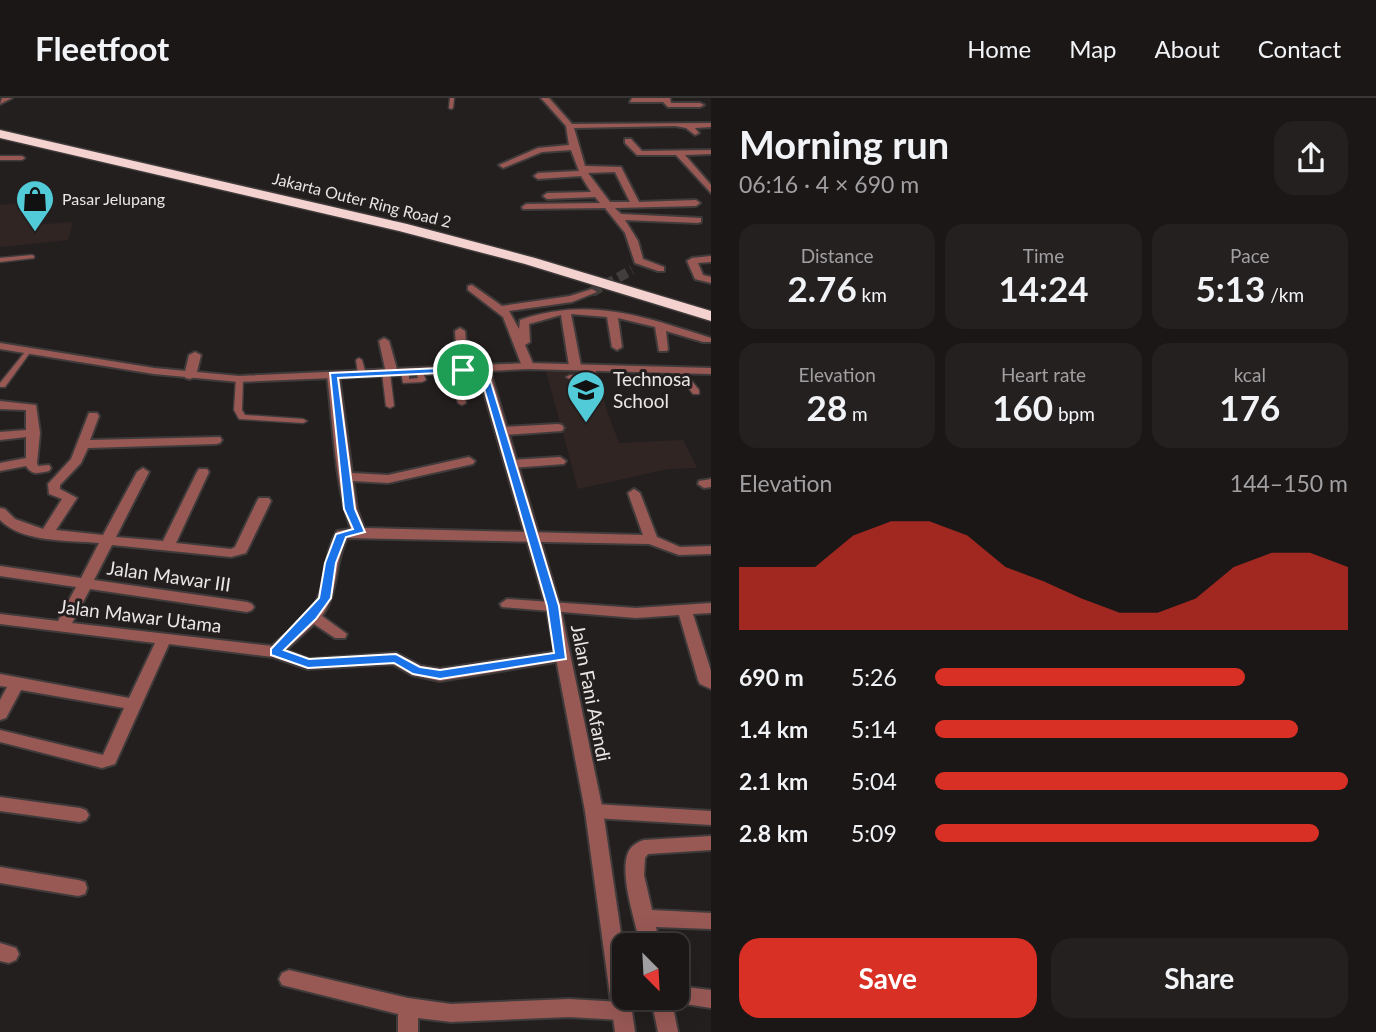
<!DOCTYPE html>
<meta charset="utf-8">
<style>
body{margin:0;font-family:Lato,sans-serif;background:#242020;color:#f1f3f6;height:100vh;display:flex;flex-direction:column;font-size:26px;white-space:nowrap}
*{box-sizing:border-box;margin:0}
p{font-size:23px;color:#a09fa1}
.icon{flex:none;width:38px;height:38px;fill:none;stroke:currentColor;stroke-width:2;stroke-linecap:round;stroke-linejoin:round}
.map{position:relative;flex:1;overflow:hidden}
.drawer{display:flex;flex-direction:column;background:#1b1717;width:665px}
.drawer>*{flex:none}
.needle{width:46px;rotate:156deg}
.buttons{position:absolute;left:612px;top:835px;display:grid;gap:14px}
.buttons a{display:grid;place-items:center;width:77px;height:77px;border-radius:14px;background:#1b1717;box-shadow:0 7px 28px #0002,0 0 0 2px #393636;font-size:35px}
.pin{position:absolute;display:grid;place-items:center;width:60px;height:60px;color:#fff;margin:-30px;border:4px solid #fff;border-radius:50%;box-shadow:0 2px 7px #0007}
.round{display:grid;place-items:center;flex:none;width:74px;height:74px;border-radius:21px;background:#242020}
.headline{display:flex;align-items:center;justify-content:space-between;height:119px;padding:0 28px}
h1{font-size:38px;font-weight:700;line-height:52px}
.stats{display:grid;grid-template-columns:repeat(3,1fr);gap:10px;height:119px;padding:7px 28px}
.stats div{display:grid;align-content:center;border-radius:18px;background:#242020;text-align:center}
.stats b{font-size:35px;font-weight:700}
.stats small{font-size:19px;font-weight:400}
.stats p{font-size:19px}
.chart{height:196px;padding:14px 28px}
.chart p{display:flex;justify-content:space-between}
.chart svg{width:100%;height:126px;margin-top:7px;fill:#d93025;opacity:.7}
.primary-button{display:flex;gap:14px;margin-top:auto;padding:14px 28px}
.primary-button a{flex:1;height:80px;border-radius:21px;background:#d93025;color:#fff;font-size:28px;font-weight:700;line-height:80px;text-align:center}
.primary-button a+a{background:#242020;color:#f1f3f6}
ul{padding:0 28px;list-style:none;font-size:23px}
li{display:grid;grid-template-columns:112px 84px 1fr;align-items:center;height:52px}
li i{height:18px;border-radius:9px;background:#d93025}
header{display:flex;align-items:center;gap:42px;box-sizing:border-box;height:98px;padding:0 35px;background:#1b1717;border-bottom:2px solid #393636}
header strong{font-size:33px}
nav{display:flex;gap:38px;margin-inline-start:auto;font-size:24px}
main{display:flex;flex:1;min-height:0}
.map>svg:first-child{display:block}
.built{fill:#312524}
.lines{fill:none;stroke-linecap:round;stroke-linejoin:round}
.minor-tunnel{stroke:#423d3d;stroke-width:10;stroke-dasharray:10 5;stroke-linecap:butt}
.service-casing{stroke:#403b3b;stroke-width:3}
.minor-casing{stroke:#403b3b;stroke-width:4}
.tertiary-casing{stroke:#403b3b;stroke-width:4}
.motorway-casing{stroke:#403b3b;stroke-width:3}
.service{fill:#985955;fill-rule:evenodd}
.minor{fill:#985955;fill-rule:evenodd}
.tertiary{fill:#985955;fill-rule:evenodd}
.motorway{fill:#f3d2cf;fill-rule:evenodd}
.route{fill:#1a73e8;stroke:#fff;stroke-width:2;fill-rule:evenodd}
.labels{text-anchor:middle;stroke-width:6;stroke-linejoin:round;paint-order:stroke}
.far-poi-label{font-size:16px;fill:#eae6e5;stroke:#241f1f;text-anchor:start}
.far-street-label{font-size:16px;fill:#eae6e5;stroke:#241f1f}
.poi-label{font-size:19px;fill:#eae6e5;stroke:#241f1f;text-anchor:start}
.street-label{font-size:19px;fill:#eae6e5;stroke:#241f1f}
</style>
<header>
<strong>Fleetfoot</strong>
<nav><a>Home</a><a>Map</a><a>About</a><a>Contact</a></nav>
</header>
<main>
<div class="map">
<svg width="711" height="934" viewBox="0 0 711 934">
<rect width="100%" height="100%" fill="#241f1f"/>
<path class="built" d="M24 105 31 112 32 127 73 124 68 142 0 149V107Z
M546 273H598L606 310 619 345 683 342 697 370 668 371 578 391Z"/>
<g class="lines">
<path class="minor-tunnel" d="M592 194 632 172"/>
<defs>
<path id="service" d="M450 0H454L453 10 451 11 449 10Z
M0 58H22L25 60 22 62H0Z
M32 157 34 158V160L0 164V160Z
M27 253 29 254V256L5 289H0V285L25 254Z
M359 260 362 262 366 276 362 278 358 276 356 262Z
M592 267 596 269 595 281H570L566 279 570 277H588V269Z
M455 270 459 272 466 305 462 307 458 305 451 272Z
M680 270 682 271 699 292V296H693L676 272Z
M405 272 409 274V281L418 280 416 274 420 272 422 273 426 282 422 284 403 285 401 274Z
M386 273 390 275 394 308 390 310 386 308 382 275Z
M236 279H239L243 281 242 312 245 317 303 321 307 323 303 325 239 321 234 312Z"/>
<path id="minor" d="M541 0H549L572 26 711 25V29L695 30 699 35 695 37 686 30 675 28 574 30 585 68 621 69 639 104 696 102 700 105 696 108 615 110 621 116 701 120V124L698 125 625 122 638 143 643 161 664 169V173H658L635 165 625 135 605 110 523 111 522 109 526 106 600 105 595 99 547 101 543 98 547 95 591 94 581 78 538 81 534 78 538 75 579 73 571 52 542 54 503 70 499 67 538 50 569 47 566 28ZM588 75 615 74 630 104H610Z
M632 0H670L671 5H700L704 7 700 9H668L663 4H630Z
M625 41H631L642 53 711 52V56L685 57 711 87V95L676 57H637L625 45Z
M711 158V164L698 165 703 177 711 179V185L695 181 687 163 692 160Z
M472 187 502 208 570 198 592 191 597 194 572 204 509 213 519 231 520 222C590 198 644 219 711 240V244H703L666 233 668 251 667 253H659L655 229 618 220 622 249 617 252 612 249 607 219 571 216 581 268 575 271 569 268 561 217 529 226 530 244 525 247 534 268 528 271 522 268 503 219 468 192V188Z
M460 230 465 233 469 272 463 275 457 272 455 233Z
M384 240 389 243 398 275 396 277H388L386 275 379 243Z
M195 254 201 257 196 278 190 281 186 280 184 278 189 257Z
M333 274 339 277 352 375 388 377 469 359 475 363 473 366 388 385 353 383 357 411 364 430 643 437 628 395 634 391 640 395 657 439 680 449 711 448V456L679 457 649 446 347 440C334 465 339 494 322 518L347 536 345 540H335L314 526 286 552 309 561 396 555 421 568 440 571 561 553 566 554 569 558 566 562 561 563 440 583 412 577 393 566 308 571 273 559 169 546 115 666 102 670 0 644V632L103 657 124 610 21 592 6 620 0 622V602L7 589 0 588V576L129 600 155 545 0 526V516L58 523 76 489 0 478V468L81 480 99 445C68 442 23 445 0 422V410L5 411 15 421 43 431 62 401 49 396 48 386 71 361 89 315H97L99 318 90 342 220 339 222 342 220 345 216 346 88 350 81 365 60 387V391L77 400 56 432 103 437 137 374 143 370 149 374 116 439 163 443 197 374 199 371H207L209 374 176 445 231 451 235 449 257 403 259 400H269L271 403 246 455 231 459 112 447 94 482 247 504 252 506 254 509 252 512 247 514 90 491 72 525 272 548C287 534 309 520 317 502 328 479 324 455 337 433L351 431C335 388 333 324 327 277Z
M0 303 36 307 40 335 37 365 38 368 49 367 51 370 49 373C38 375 33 378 26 368L0 373V365L26 360V339L0 342V334L26 332V312L0 311Z
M558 326 562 327 564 330 562 333 503 337 497 333 503 329Z
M560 359 566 363 564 366 511 370 505 366 511 362Z
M711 381V389L704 390 698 386 699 383Z
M507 501 636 510 711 505V515L693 516 711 573V591L700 586 698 582 679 517 636 520 502 509 500 506Z
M0 699 80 710 86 712 89 717 86 722 80 724 0 713Z
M594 706 711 713V727L594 720 588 718 585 713 588 708Z
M711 738V752L648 756 645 760 644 777 652 812 711 815V831L656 829 660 847H640C636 824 619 777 628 755 631 748 637 744 644 742Z
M0 769 78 782 85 784 87 790 85 796 78 798 0 785Z
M0 845 16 850 19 856 16 862 9 865 0 863Z
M289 872 408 900 451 906 569 901 621 904 628 906 631 913 628 920 621 922 569 919 451 924 418 920V934H398V916L282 887 279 881 282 875Z
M677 888 711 892V910L672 904 678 934H658L651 900H677Z"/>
<path id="tertiary" d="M2 0H12L0 6Z
M0 245 154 270 239 278 528 265 711 270V276L528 271 490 273 560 508 603 713 625 863V900H630L635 934H615L585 713 546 508 478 274 239 284 154 276 0 251Z"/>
<path id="motorway" d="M0 32 407 126 535 160 711 213V223L525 166 399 133 0 40Z"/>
</defs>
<use href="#service" class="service-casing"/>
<use href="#minor" class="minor-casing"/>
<use href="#tertiary" class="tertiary-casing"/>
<use href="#motorway" class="motorway-casing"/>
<use href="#service" class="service"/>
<use href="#minor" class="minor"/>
<use href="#tertiary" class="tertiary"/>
<use href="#motorway" class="motorway"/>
</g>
<path class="route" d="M486 268 559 508 566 561 440 581 413 576 394 565 308 570 271 557V551L319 500 325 465 336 436 353 431 344 411 330 275ZM479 273 547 508 554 555 440 572 420 569 396 556 309 561 284 552 316 521 331 500 336 465 346 439 365 434 355 411 338 280Z"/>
<defs>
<symbol id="shop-pin" viewBox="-11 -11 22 30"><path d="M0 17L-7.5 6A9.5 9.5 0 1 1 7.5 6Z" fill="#52cbd8" stroke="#241f1f"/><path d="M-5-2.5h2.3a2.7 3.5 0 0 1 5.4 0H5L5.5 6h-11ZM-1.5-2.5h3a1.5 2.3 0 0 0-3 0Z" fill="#111"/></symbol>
<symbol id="school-pin" viewBox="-11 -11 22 30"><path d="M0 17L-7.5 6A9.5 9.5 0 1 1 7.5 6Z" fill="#52cbd8" stroke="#241f1f"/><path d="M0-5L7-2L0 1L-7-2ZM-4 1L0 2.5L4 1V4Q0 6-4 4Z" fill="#111"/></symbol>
</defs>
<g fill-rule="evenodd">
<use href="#shop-pin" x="13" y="79" width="44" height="60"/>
<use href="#school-pin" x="564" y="270" width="44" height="60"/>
</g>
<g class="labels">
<g class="far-poi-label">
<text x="62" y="107">Pasar Jelupang</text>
</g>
<g class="far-street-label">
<text transform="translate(362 102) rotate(14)" y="6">Jakarta Outer Ring Road 2</text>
</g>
<g class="poi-label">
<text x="613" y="288">Technosa<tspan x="613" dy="22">School</tspan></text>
</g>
<g class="street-label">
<text transform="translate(169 478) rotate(8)" y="7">Jalan Mawar III</text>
<text transform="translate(140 518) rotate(7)" y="7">Jalan Mawar Utama</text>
<text transform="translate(591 595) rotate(79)" y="7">Jalan Fani Afandi</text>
</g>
</g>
</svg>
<div class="buttons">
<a><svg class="needle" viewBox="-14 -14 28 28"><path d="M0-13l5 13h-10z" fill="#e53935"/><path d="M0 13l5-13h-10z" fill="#a09fa1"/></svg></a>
</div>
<div class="pin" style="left:463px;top:272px;background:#1e9e55"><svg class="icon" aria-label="arrive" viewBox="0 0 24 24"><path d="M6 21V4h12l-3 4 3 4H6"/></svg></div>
</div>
<section class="drawer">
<div class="headline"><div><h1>Morning run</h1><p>06:16 · 4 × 690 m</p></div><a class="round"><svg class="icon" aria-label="share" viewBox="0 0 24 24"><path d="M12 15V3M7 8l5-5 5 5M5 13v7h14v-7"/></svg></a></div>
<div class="stats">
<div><p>Distance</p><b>2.76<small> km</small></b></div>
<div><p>Time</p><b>14:24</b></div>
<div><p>Pace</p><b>5:13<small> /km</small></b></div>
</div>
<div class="stats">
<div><p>Elevation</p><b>28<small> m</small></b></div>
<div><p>Heart rate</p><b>160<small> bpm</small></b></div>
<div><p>kcal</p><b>176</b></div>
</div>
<div class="chart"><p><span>Elevation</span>144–150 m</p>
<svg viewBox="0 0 160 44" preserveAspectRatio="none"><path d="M0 44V22L10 22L20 22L30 11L40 6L50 6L60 11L70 22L80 27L90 33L100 38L110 38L120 33L130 22L140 17L150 17L160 22V44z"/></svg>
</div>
<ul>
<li><b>690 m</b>5:26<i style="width:75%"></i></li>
<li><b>1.4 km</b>5:14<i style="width:88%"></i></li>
<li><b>2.1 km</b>5:04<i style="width:100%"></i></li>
<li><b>2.8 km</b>5:09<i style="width:93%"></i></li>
</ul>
<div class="primary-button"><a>Save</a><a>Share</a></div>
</section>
</main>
